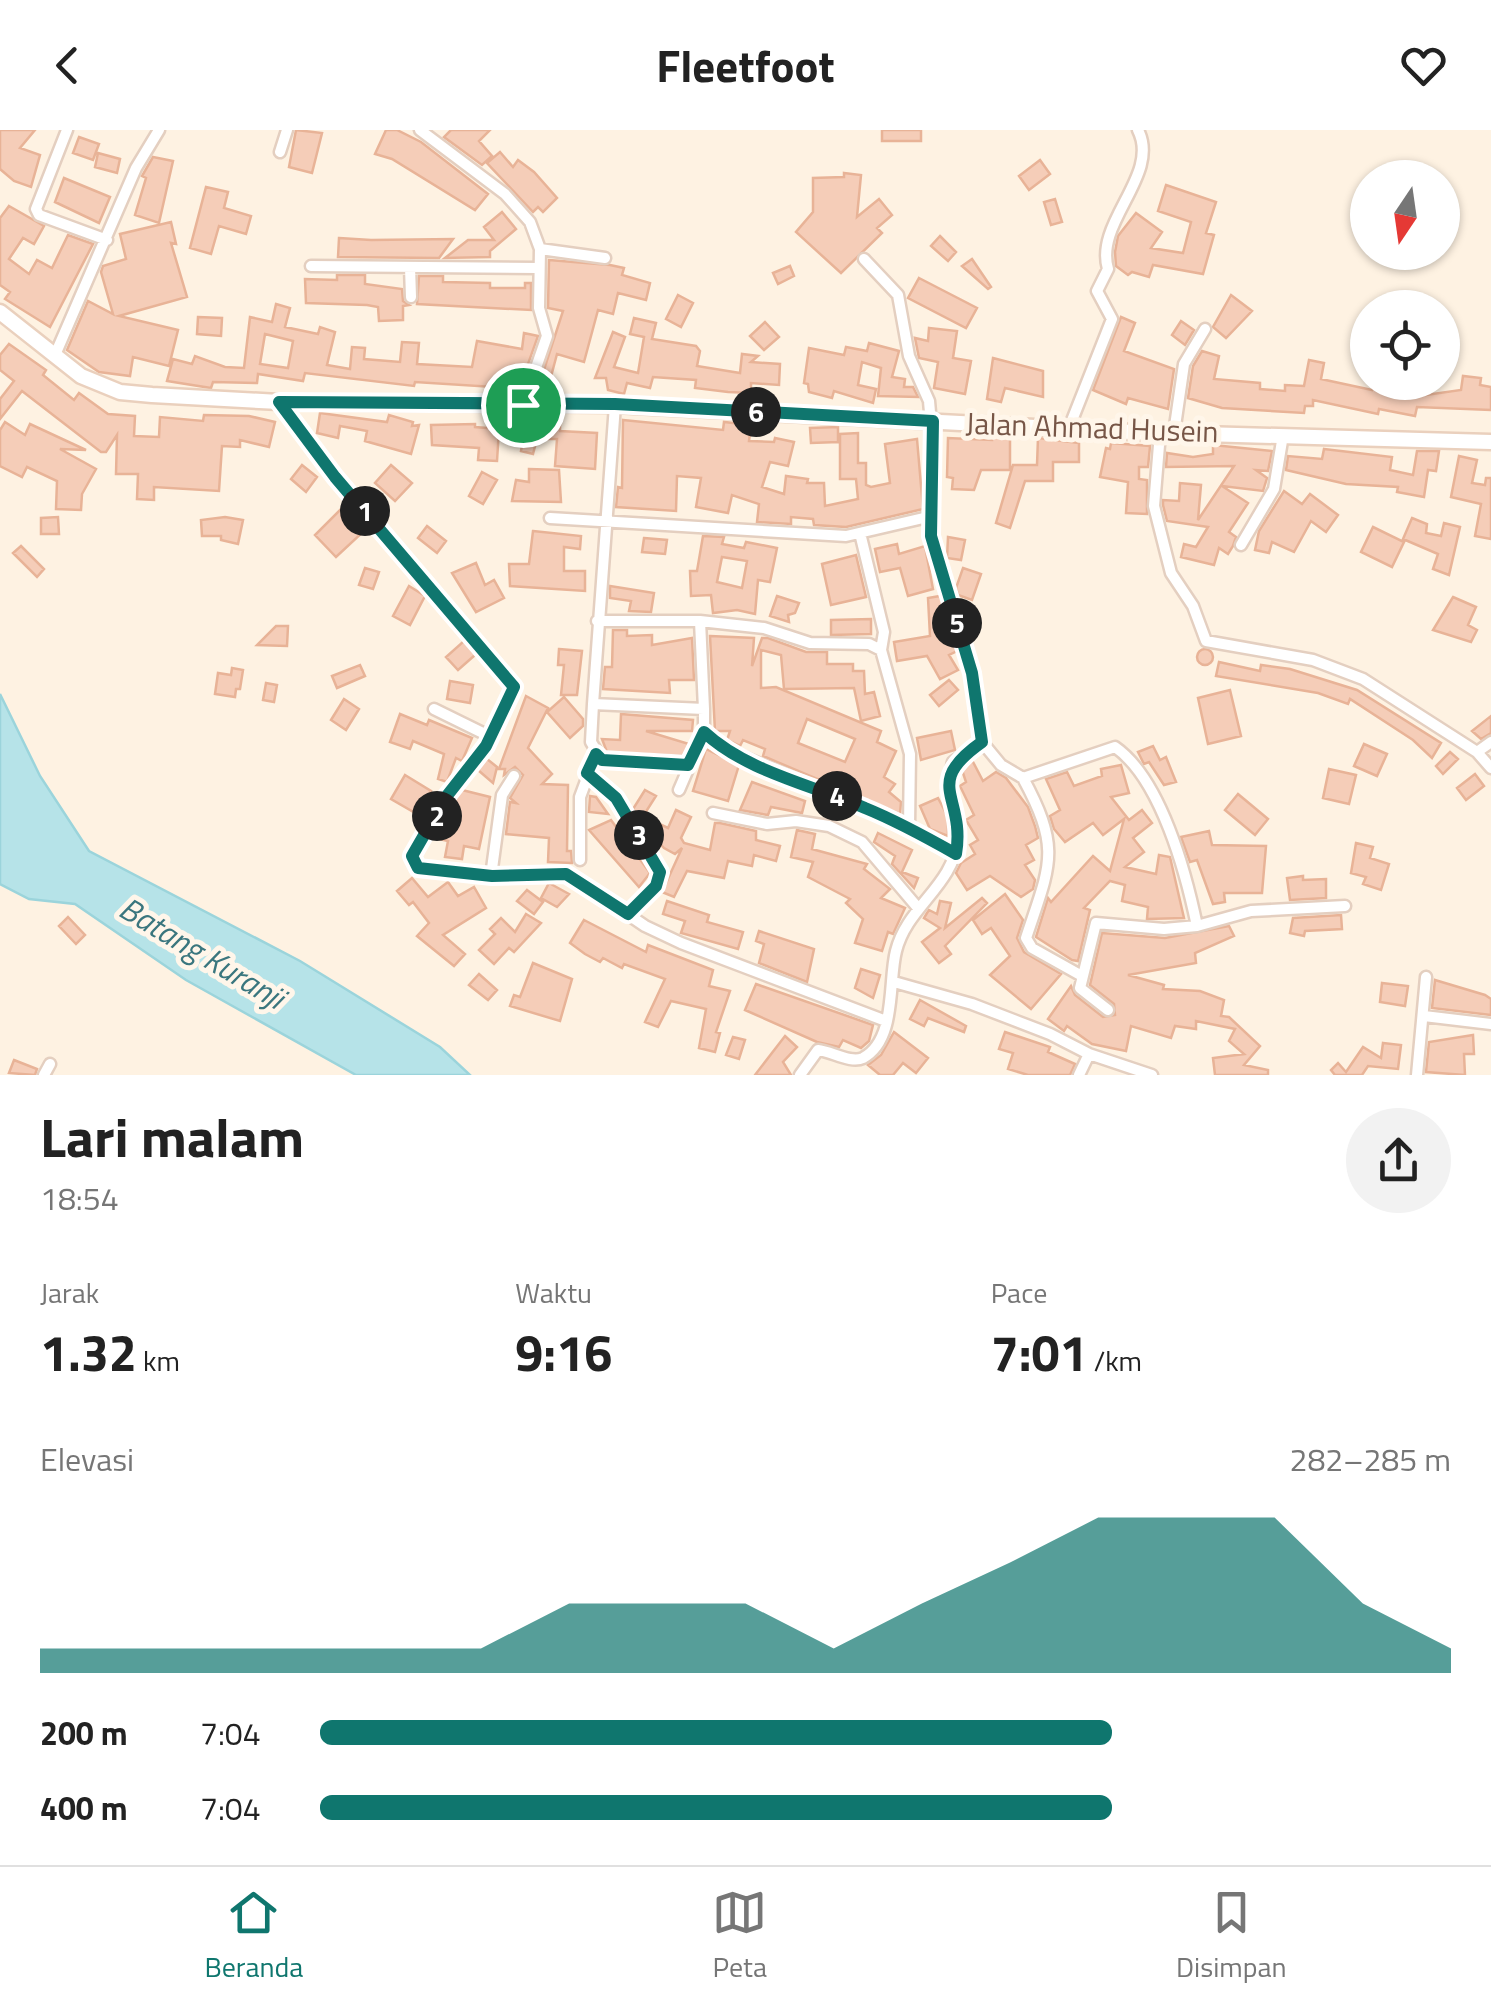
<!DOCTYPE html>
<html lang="id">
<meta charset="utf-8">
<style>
body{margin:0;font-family:"Titillium Web",sans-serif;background:#f2f2f2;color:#222;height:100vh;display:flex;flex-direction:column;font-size:38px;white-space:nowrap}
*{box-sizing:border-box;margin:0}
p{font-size:32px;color:#767676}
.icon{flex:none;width:55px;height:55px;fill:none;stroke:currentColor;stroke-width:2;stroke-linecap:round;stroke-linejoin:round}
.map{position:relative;height:945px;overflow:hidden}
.panel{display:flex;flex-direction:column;background:#fff;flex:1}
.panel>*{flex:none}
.needle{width:65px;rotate:193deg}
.controls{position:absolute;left:1350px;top:30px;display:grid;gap:20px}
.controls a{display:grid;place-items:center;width:110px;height:110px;border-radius:50%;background:#fff;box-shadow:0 2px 8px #0004;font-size:50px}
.pin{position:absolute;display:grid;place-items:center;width:85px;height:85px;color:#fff;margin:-42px;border:5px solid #fff;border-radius:50%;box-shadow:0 2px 10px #0007}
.km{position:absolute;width:50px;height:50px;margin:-25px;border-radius:50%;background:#222;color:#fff;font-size:28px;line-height:50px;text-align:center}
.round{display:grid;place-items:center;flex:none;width:105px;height:105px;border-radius:52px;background:#f2f2f2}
.headline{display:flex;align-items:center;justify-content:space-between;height:170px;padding:0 40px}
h1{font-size:55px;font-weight:700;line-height:75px}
.figures{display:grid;grid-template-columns:repeat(3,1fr);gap:15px;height:170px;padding:10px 40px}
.figures div{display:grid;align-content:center}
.figures b{font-size:50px;font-weight:700}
.figures small{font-size:28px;font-weight:400}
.figures p{font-size:28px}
.chart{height:280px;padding:20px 40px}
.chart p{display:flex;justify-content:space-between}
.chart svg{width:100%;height:180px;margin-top:10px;fill:#0f766e;opacity:.7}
ul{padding:0 40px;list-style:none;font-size:32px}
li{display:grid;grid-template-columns:160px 120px 1fr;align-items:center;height:75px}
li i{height:25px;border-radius:12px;background:#0f766e}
header{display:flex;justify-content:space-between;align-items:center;height:130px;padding:0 40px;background:#fff;font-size:45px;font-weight:700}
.dock{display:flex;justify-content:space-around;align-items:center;height:140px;border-top:2px solid #e0e0e0;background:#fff;font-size:28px;color:#767676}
.dock a{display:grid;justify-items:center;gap:5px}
.dock .on{color:#0f766e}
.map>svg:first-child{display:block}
.water{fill:#b6e3e8;stroke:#9bd4db;stroke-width:2.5}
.building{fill:#f5cdb8;stroke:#e8b397;stroke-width:2.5;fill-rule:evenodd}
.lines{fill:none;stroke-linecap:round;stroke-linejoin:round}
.minor-casing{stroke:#e4cfc0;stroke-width:15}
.secondary-casing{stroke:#ead0bd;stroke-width:19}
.minor{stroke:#fff;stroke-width:10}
.secondary{stroke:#fff;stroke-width:14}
.route-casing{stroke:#fff;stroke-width:20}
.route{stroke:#0f766e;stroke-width:12}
.labels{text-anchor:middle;stroke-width:10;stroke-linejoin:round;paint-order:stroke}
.street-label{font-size:30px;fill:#775647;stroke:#fff6ea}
.water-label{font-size:32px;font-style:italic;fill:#3a767e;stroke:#fff6ea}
</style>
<header><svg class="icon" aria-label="back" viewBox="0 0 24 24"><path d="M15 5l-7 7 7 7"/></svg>Fleetfoot<svg class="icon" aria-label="heart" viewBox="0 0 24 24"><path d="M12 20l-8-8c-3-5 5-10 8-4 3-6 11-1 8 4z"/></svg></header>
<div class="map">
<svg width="1491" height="945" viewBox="0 0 1491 945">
<rect width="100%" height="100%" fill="#fef2e2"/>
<path class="water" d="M0 564 40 646 89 721 300 831 440 917 470 945H356L186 850 75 774 29 769 0 754Z"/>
<path class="building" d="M0 0H35L20 18 40 25 31 57 14 51 0 39Z
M296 0 322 3 312 43 289 37Z
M386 0H397L421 12 488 64 475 80 392 29 375 24Z
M451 0H490L479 11 492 26 482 35 444 7Z
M882 0H921V11H882Z
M79 7 99 14 93 30 73 23Z
M500 22 513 37 518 30 534 42 557 68 543 82 538 77 533 82 487 33Z
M98 23 120 29 117 43 95 37Z
M153 27 173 31 159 93 135 85 146 48 142 46Z
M1040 30 1050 44 1029 60 1019 46Z
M844 43 861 45 857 87 879 69 892 85 877 98 882 103 841 143 796 102 813 82V48L844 47Z
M64 48 110 67 99 93 55 72Z
M1166 55 1216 72 1206 103 1214 105 1203 144 1153 135 1149 147 1132 142 1128 145 1116 136 1115 122 1118 106 1136 83 1162 102 1151 118 1183 123 1191 92 1158 81Z
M206 57 228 62 224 78 251 86 246 104 219 96 211 124 190 118Z
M1055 69 1062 92 1051 95 1044 72Z
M9 76 44 96 34 114 23 108 9 129 29 144 37 130 52 138 68 105 93 114 50 197 5 169 10 162 0 155V88Z
M502 82 516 99 490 121V127L445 128 468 110H494L484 97Z
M171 92 176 114 171 113 187 167 119 186 178 200 169 236 133 227 130 246 99 242 67 220 88 171 113 184 101 142 103 136 126 129 120 104Z
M940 106 956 122 948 131 931 116Z
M339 108 371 110 453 109 439 128 338 127Z
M972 129 991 157 988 159 962 136Z
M549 130 610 135 624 138 622 145 650 153 646 170 618 163 613 184 598 180 584 232 557 224 549 254 540 252 563 181 548 178Z
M790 136 794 146 778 154 773 143Z
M337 145H365V154L402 159 403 171 409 175 403 176V190L379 191 378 177 367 175 306 173 305 149 337 150Z
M419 146H443V152L490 153V158H525V153H531V180L417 174Z
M919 148 977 178 966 198 908 168Z
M678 165 693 173 681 197 666 189Z
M1231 165 1252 181 1226 208 1213 197Z
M276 174 290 178 285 197 318 204 320 197 335 202 327 235 350 239 352 217 365 218 364 229 400 232 402 212 419 213 417 234 472 237 477 211 522 219 524 203 538 206 522 251 513 249 510 258 415 252 414 256 305 243 303 251 258 244 257 253 213 252 211 258 167 251 173 229 192 234 195 226 225 237 244 238 250 187 272 192ZM265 204 293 211 288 238 260 234Z
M198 187 222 188 221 206 197 204Z
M1121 187 1135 193 1124 221 1174 239 1168 279 1128 268 1126 274 1093 260Z
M634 188 656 193 652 209 696 216 700 221 697 236 740 243 742 224 758 226 751 232 780 234 779 255 751 253V263L728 262 695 258 696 250 653 247 650 258 627 253 624 264 608 260 606 248H595L613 202 625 207 614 237 638 243 644 207 630 204Z
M1181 191 1194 200 1185 215 1172 205Z
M765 192 779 207 764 220 750 206Z
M929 198 957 201 953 228 971 231 965 264 934 258 938 232 919 228 915 208 928 211Z
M869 213 899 221 892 247 905 249 904 257H913L918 267 878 266 881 238 862 232 858 255 876 259 873 273 834 261 832 268 809 262 808 254 804 253 809 218 844 225 846 217 867 221Z
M9 214 46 240 43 245 74 270 79 263 108 284 135 286 134 306 159 307 160 287 203 291 204 285 249 286 275 292 269 317 240 310V317L222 316 219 361 154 357V370L137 369 138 344H116L117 305 106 322H101L22 261 0 289V269L14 251 0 240V225Z
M1202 221 1219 226 1214 249 1260 253V259L1285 261V255L1304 256 1309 230 1324 233 1321 249 1372 260 1374 252H1397L1396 259 1426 265 1461 260 1463 246 1481 248 1480 255 1491 257V280L1417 277 1415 286 1379 279 1378 284 1313 270V276H1305L1304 283 1222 278 1188 268 1193 236Z
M993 228 1043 241V267L1005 258 1001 272 987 269Z
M320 283 387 292 389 285 413 292 412 296 419 295 411 324 365 311 367 301 340 296 338 308 317 303Z
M548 289 560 290V301L597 303 595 339 555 336 557 309H547Z
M623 290 723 300 724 292 751 295 749 311 774 312 775 308 794 312 788 336 770 332 762 357 784 364 786 346 808 349 807 353H824L825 376 858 369 856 349H840V304L858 303V333H866V355L871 357 890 353 885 314 917 309 923 379 846 397 814 395 813 389 791 387V394L757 392 759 374 732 365 728 383 696 377 701 348 677 346 676 381 616 377 618 357 622 358Z
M5 292 25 305 30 294 86 320 60 319 96 339 82 364 81 380 56 379 57 351 27 337 22 347 0 336V300Z
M475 294V297L499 299 497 331 478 330 479 318 432 315 431 295Z
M838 297V312L811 313 810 298Z
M525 298 539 301 533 324 521 321Z
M992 305 1010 306V340H981L974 360 952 359 953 348 947 347 948 308 992 310Z
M1038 308 1079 313V332H1053V351H1025L1010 398 996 393 1013 335H1037Z
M1111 313 1150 316 1148 337H1139V349L1147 350V384L1126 383 1128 352 1100 347 1106 318 1110 319Z
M1213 315 1272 321 1268 341 1256 340 1267 348 1263 361 1222 356 1248 373 1229 402 1236 407 1233 416 1228 424 1219 418 1214 435 1181 427 1184 414 1196 417 1208 397 1167 391 1163 375V370L1179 371 1180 353 1201 355 1198 390 1234 336 1166 337 1167 323 1193 327 1213 324Z
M1324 319 1392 327 1390 340 1413 345 1417 321H1439L1436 341 1428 340 1424 367 1397 362 1398 357 1346 354 1286 340 1288 326 1322 329Z
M1459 326 1477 330 1472 353 1485 355 1486 348H1491V409L1475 406 1481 374 1451 367Z
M302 335 317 347 306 362 291 349Z
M391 335 412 353 395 371 375 353Z
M529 339 559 340 561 372 512 371 516 350 529 352Z
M482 342 497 350 483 374 469 366Z
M1284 361 1302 374 1310 364 1338 385 1326 402 1311 391 1294 422 1272 412 1269 423 1255 420 1259 401Z
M342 378 364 401 336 427 315 405Z
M58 387 59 404H41V388Z
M225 387 243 390 238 414 221 410V406H202L201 390Z
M1412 388 1427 394 1426 403 1441 406 1444 393 1460 397 1449 445 1433 439 1438 424 1403 409Z
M427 396 446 411 437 423 418 408Z
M1373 397 1404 412 1392 437 1361 422Z
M533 401 581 406 580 419 564 417V441H585V461L510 456 509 434H529Z
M703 406 724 407 722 414 744 418 746 412 777 418 770 452 758 450 755 484 737 480 713 483 711 465 691 466 690 441H697ZM722 427 747 431 742 458 717 452Z
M948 407 965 410 961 430 947 428Z
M644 408 667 410 665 424 642 422Z
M897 414 899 424 925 416 933 459 908 466 900 438 880 442 875 419Z
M21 416 44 439 37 447 13 423Z
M856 425 866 467 831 475 822 434Z
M476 433 485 455 494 450 504 468 476 482 452 443Z
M365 438 379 442 373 459 359 455Z
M963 438 981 444 972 470 958 465 956 458Z
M409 456 425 466 410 495 393 486Z
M610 456 654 463 651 482 629 481 631 471 610 468Z
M777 466 799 473 795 483 788 485 789 492 770 486Z
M940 466 957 521 949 525 958 540 940 549 927 526 897 531 894 512 930 506 928 468Z
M1453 467 1476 477 1468 495 1477 500 1471 512 1433 500Z
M871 489V504L831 505V490Z
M276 496H288L287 516 257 515Z
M613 500H627V506L652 505V515L692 508 694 550H669L670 563 603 559 605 537H612Z
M710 506 754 508 752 536 762 508H768L806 522H827V534H853V541H864L865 564 874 562 880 586 861 591 854 558 784 559 781 525 761 520V558L776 557 881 601 877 612 896 621 884 647 895 654 889 662 901 672 900 684 763 626 765 619 743 610 740 616 727 610 730 601H715ZM807 589 855 609 845 632 798 613Z
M464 511 475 525 458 540 446 527Z
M1197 527a8 8 0 1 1 16 0a8 8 0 1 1-16 0Z
M559 519 582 521 577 565H561L564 535H558Z
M1219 532 1260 541 1261 535 1290 539 1357 560 1441 613 1432 628 1413 610 1350 569 1348 574 1318 563 1216 546Z
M360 535 365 546 337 558 332 546Z
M232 538 243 540 240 559H236L235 567 215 564 218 543 231 545Z
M949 550 958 560 939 576 930 565Z
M450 551 473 555 470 573 447 569Z
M266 553 277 555 274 572 263 570Z
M1230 560 1241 606 1208 614 1198 568Z
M526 566 548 578 528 618 552 644 542 654 568 655 567 721H571L572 733 548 732 549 708 506 704 510 672 516 673 510 668 523 645 515 637 504 645 505 639H499Z
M564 567 583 589V596L570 608 547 582Z
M344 569 359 579 346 600 331 590Z
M400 584 427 595 429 590 472 608 462 631 456 628 447 652 438 649 444 624 413 611 410 619 390 612Z
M621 584 693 590 692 601H646L689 614 684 626 607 622 602 609 620 610Z
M1491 586V603L1481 609 1472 601Z
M951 601 955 620 921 630 917 608Z
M1364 614 1387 624 1377 646 1354 636Z
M1153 616 1160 630 1166 627 1176 652 1164 655 1149 632 1144 634 1138 622Z
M706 619 739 635 728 671 693 661Z
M1450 622 1458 629 1443 644 1436 636Z
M487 629 497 637 493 653 478 640Z
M972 630 983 651 996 642 1006 648 1028 677 1035 696 1038 708 1026 715 1034 730 1025 735 1035 750 1033 759 1021 767 990 746 967 760 956 743 961 733 975 724 970 715 978 710 966 690 974 685 960 656 966 652 961 637Z
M1121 635 1129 663 1111 667 1129 690 1142 680 1152 693 1133 708 1144 722 1125 737 1156 744 1159 725 1170 727 1184 788 1147 789 1148 777 1122 771 1125 755 1110 751 1084 778 1090 780 1078 831 1072 830 1036 807 1048 768 1051 772 1093 726 1110 741 1124 689 1103 705 1093 693 1065 712 1054 699 1050 686 1060 680 1046 649 1067 642 1074 656 1102 646 1101 639Z
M1329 639 1356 645 1349 674 1323 668Z
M1475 644 1484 656 1466 670 1457 658Z
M405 645 431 661 417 684 391 669Z
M752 652 805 671 802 683 771 677 768 685 740 680Z
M462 660 490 667 479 719 464 716 462 729 445 727 448 711 435 708 442 692 449 694 453 672Z
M645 660 656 666 640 691 633 679Z
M1238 664 1268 689 1255 705 1225 680Z
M590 666 596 667 608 684 589 682Z
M938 668 948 687V706L930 699 920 676Z
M676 680 691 687 681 708 684 713 710 720 715 693H720L756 701V710L780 716 776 731 754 725 752 736 728 731 724 748 687 741 674 767 662 762 682 718 675 724 664 718 641 693 645 687 668 698Z
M611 690 650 743 639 757 589 700Z
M797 700 815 704 812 719 867 734 864 739 890 759 881 768 905 778 893 804 888 802 882 821 855 813 863 789 846 773 850 769 808 747 813 732 791 727Z
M1209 701 1212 715 1266 716 1262 763H1224L1225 772 1213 774 1197 730 1190 732 1181 707Z
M878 703 912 720 902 742 918 748 914 758 892 734 895 726 874 712Z
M1356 713 1373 717 1370 728 1389 734 1381 760 1363 754 1366 747 1351 743Z
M1303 746V750L1326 749V768L1290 770 1287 748Z
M412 748 428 767 448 752 458 766 474 757 486 778 443 805 465 824 454 836 417 806 429 793 413 772 409 775 397 761Z
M549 753 569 764 557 777 541 768Z
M527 760 543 772 534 784 517 771Z
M1005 764 1023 790 1017 808 1024 822 1061 844 1031 879 990 845 1010 826 991 798 982 804 973 790Z
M982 768 987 773 945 816 951 824 939 833 922 812 940 798 924 788 927 783 929 780 937 784 940 771 951 773 945 798Z
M667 771 709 785 707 792 743 802 738 819 681 803 685 791 663 784Z
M526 784 541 793 514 822 509 818 494 834 479 820 495 804 490 799 501 788 515 802Z
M1341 785 1342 799 1305 801 1304 806 1290 803 1293 788Z
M68 787 85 805 76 814 59 796Z
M584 790 646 822 648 815 713 840 709 856 730 861 716 902 720 903 715 922 699 918 706 879 671 871 658 897 645 892 665 849 624 834 622 838 603 828 600 832 585 824 570 813Z
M1229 796 1234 806 1195 823 1196 833 1128 845 1164 855 1163 859 1200 861 1224 870 1221 886 1229 887 1260 916 1244 935 1268 940V945H1215L1213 928 1244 924 1229 911 1235 899 1196 891V899L1175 896 1171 908 1131 896 1126 921 1092 914 1067 896 1064 901 1048 889 1071 856 1075 865 1103 887 1115 885 1114 874 1090 855 1102 803 1165 808Z
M759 801 814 819 807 852 759 833 764 814 756 811Z
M533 833 572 849 560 891 510 876 514 865 520 867Z
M861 839 880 845 873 868 855 858Z
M479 844 497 860 488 870 469 855Z
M1435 850 1485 865 1491 869V885L1432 878Z
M1382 853 1408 856 1405 876 1380 872Z
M756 854 873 895 869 911 861 918 843 910 839 917 817 912 745 880Z
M920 870 966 896 964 902 928 888 924 896 910 889Z
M894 902 928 928 916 943 903 933 893 945H880L868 935 881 925Z
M1005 902 1050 917 1048 922 1075 934 1070 945H1028L1008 939 1013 923 999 919Z
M1473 905 1474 924H1464L1465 945 1426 942 1429 912Z
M785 906 797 917 783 932 791 945H755Z
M733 907 745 910 739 929 726 925Z
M1383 913 1401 915 1398 939 1368 936 1362 945H1335L1331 940 1338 933 1346 942 1363 917 1381 928Z
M14 930 37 939 35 945 9 943Z"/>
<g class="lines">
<defs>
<path id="minor" d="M67 0 36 79 39 85 107 110
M420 0 505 64 530 92 540 119 539 178 547 206 523 275
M280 22 287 0
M540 119 605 128
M864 129 898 165 909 226 929 271 934 328 931 406 973 543 982 612 1001 635 1023 648 1115 617C1161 649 1186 743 1197 796
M311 136 537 138
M410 137 411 167
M55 225 136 38 159 0
M279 272 335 347 514 557 486 616 446 667 412 726 414 734 424 740 491 746 567 743 645 796 681 813 886 891
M615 275 593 574 704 579V602L720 617 909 697
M1069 298 1112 189 1097 161 1108 139C1094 92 1161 45 1138 0
M1160 303 1154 376 1171 443 1193 476 1206 511 1313 530 1363 549 1477 622 1491 638
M1174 303 1184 234 1205 199
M550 388 846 406 932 386
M860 403 884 502 881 520
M1241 415 1274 359 1283 305
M597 491H700L764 498 810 513 869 514 881 520 910 624 909 697 955 724
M700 491 704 579
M593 574 591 612 602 630 688 635
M434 579 491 607
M1477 622 1491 612
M587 643 617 668 659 742 655 757 628 785
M1023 648C1062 720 1050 735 1026 808L1032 818 1082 846
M679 660 704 602
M713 683 767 694 796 691 829 696 862 712 918 778
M580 730V667L596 624
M491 746 502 665 514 646
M894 852 972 874 1050 904 1089 924 1152 945
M1108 880 1080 858 1096 793 1164 799 1197 796 1251 781 1345 776
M1424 886 1491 894
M44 945 50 934
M800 945 818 920C831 921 851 934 863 928 897 910 888 851 896 821 907 776 954 756 958 708 960 682 945 659 953 632L982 612
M1079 945 1089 924
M1417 945 1426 847"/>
<path id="secondary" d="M0 182 81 246 120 262 152 265 279 272 615 275 1132 302 1491 312"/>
</defs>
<use href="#minor" class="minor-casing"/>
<use href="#secondary" class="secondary-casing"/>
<use href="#minor" class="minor"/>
<use href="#secondary" class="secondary"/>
</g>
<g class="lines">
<defs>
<path id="route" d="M279 272 615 274 933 291 931 406 972 543 982 612C921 655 966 665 956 724 926 707 897 691 865 678 813 655 747 642 704 602L688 635 602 630 596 624 587 643 616 668 660 742 656 756 628 784 566 744 492 746 418 738 412 726 446 667 486 616 514 557 335 347Z"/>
</defs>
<use href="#route" class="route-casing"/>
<use href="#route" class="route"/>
</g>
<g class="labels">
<g class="street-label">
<text transform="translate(1092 298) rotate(2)" y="10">Jalan Ahmad Husein</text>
</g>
<g class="water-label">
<text transform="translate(202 823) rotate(31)" y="11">Batang Kuranji</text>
</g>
</g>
</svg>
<div class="controls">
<a><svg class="needle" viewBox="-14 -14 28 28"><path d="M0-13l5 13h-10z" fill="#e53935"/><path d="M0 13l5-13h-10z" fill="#767676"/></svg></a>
<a><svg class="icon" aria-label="locate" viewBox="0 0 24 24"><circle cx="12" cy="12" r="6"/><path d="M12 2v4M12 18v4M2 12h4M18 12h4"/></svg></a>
</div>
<div class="pin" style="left:523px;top:275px;background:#1e9e55"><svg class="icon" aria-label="arrive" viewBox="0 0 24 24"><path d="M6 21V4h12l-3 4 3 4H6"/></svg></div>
<b class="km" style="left:365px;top:381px">1</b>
<b class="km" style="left:437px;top:686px">2</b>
<b class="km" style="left:639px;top:705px">3</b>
<b class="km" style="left:837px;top:666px">4</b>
<b class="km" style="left:957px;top:493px">5</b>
<b class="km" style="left:756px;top:282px">6</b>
</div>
<section class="panel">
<div class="headline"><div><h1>Lari malam</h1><p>18:54</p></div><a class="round"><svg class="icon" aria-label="share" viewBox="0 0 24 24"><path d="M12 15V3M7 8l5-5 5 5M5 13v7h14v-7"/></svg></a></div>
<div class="figures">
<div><p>Jarak</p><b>1.32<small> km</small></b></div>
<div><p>Waktu</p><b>9:16</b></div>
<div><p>Pace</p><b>7:01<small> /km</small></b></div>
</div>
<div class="chart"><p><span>Elevasi</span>282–285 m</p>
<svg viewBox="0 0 160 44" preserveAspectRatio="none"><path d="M0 44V38L10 38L20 38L30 38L40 38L50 38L60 27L70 27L80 27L90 38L100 27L110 17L120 6L130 6L140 6L150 27L160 38V44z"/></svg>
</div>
<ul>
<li><b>200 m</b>7:04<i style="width:70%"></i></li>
<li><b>400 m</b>7:04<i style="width:70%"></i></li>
</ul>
</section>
<nav class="dock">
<a class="on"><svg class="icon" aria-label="home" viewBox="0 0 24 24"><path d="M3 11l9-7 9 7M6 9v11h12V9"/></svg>Beranda</a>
<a><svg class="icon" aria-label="map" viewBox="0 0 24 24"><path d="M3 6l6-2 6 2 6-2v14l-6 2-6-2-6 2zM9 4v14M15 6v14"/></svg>Peta</a>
<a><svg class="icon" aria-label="saved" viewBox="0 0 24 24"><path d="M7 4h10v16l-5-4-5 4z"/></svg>Disimpan</a>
</nav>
